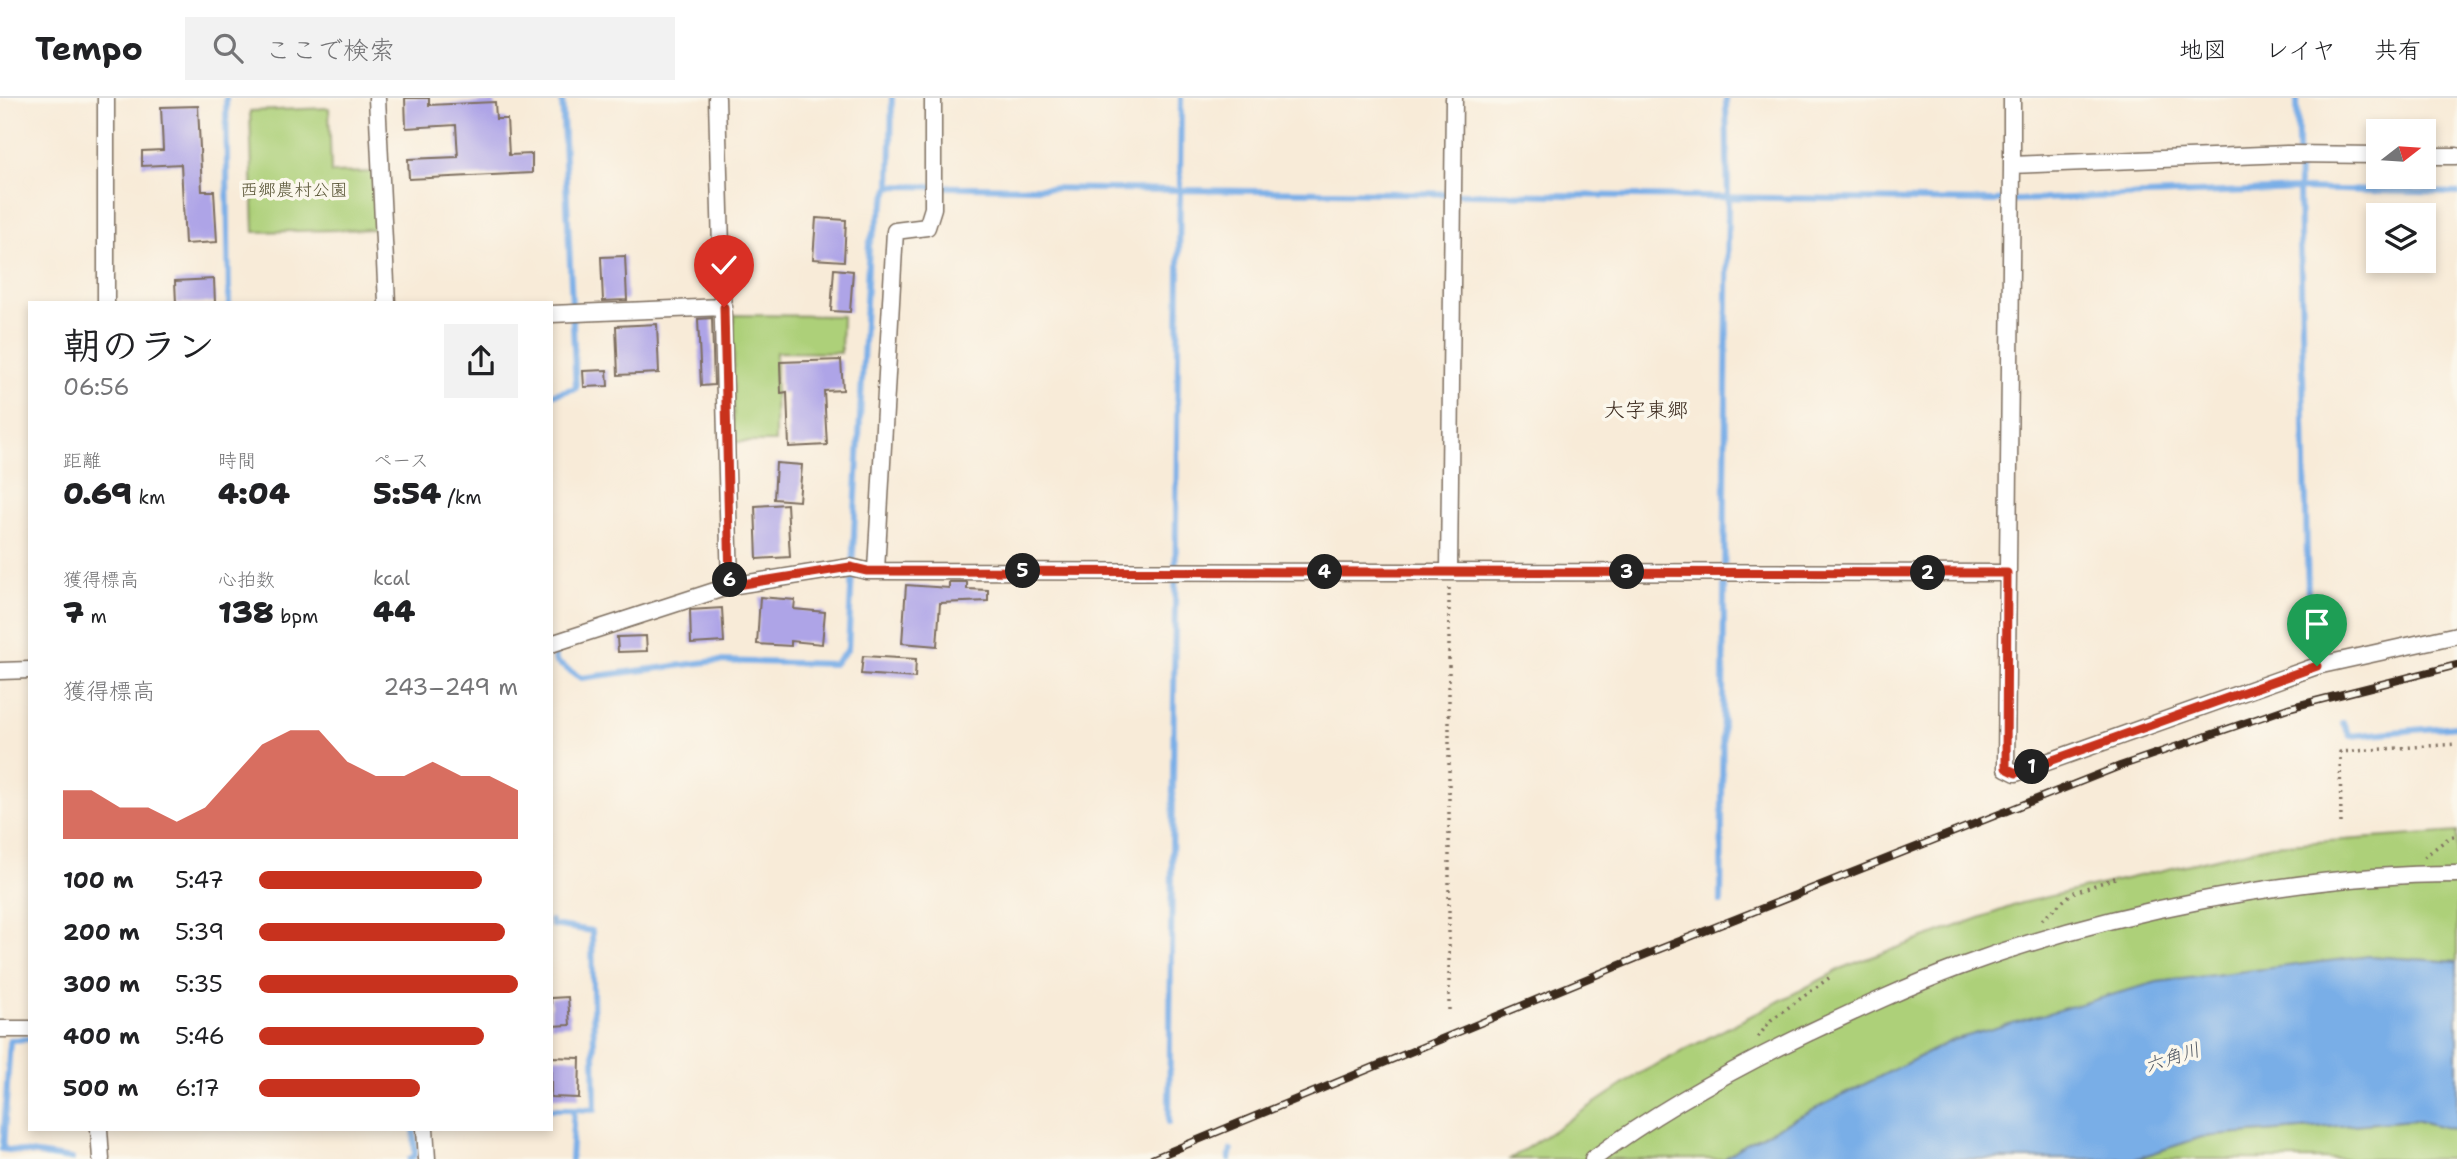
<!DOCTYPE html>
<html lang="ja">
<meta charset="utf-8">
<style>
body{margin:0;font-family:"Shantell Sans","Klee One",sans-serif;background:#f2f2f2;color:#202124;height:100vh;display:flex;flex-direction:column;font-size:26px;white-space:nowrap}
*{box-sizing:border-box;margin:0}
p{font-size:23px;color:#757577}
.icon{flex:none;width:38px;height:38px;fill:none;stroke:currentColor;stroke-width:2;stroke-linecap:round;stroke-linejoin:round}
.map{position:relative;flex:1;overflow:hidden}
.sheet{position:absolute;left:28px;top:203px;width:525px;height:830px;display:flex;flex-direction:column;background:#fff;border-radius:0px;box-shadow:0 4px 10px #0003}
.sheet>*{flex:none}
.needle{width:46px;rotate:73deg}
.fabs{position:absolute;left:2366px;top:21px;display:grid;gap:14px}
.fabs a{display:grid;place-items:center;width:70px;height:70px;border-radius:0px;background:#fff;box-shadow:0 4px 10px #0003;font-size:35px}
.pin{position:absolute;display:grid;place-items:center;width:60px;height:60px;color:#fff;margin:-72px -30px;border-radius:50% 50% 50% 0;rotate:-45deg;box-shadow:0 0 7px #0007}
.pin .icon{rotate:45deg}
.km{position:absolute;width:35px;height:35px;margin:-18px;border-radius:50%;background:#222;color:#fff;font-size:19px;line-height:35px;text-align:center}
.round{display:grid;place-items:center;flex:none;width:74px;height:74px;border-radius:0px;background:#f2f2f2}
.summary{display:flex;align-items:center;justify-content:space-between;height:119px;padding:0 35px}
h1{font-size:38px;font-weight:800;line-height:52px}
.metrics{display:grid;grid-template-columns:repeat(3,1fr);gap:10px;height:119px;padding:7px 35px}
.metrics div{display:grid;align-content:center}
.metrics b{font-size:30px;font-weight:800}
.metrics small{font-size:19px;font-weight:400}
.metrics p{font-size:19px}
.chart{height:196px;padding:14px 35px}
.chart p{display:flex;justify-content:space-between}
.chart svg{width:100%;height:126px;margin-top:7px;fill:#c8321e;opacity:.7}
ul{padding:0 35px;list-style:none;font-size:23px}
li{display:grid;grid-template-columns:112px 84px 1fr;align-items:center;height:52px}
li i{height:18px;border-radius:9px;background:#c8321e}
header{display:flex;align-items:center;gap:42px;box-sizing:border-box;height:98px;padding:0 35px;background:#fff;border-bottom:2px solid #e0e0e0}
header strong{font-size:33px}
nav{display:flex;gap:38px;margin-inline-start:auto;font-size:24px}
.search{width:490px;height:63px;background:#f2f2f2;display:flex;align-items:center;gap:18px;box-sizing:border-box;padding:0 24px;border-radius:0px;color:#757577;font-size:26px}
.map>svg:first-child{display:block}
.green{fill:#add079;stroke:#747d4c;stroke-width:2}
.water{fill:#79aee7;stroke:#5a6c82;stroke-width:2}
.lines{fill:none;stroke-linecap:round;stroke-linejoin:round}
.stream{stroke:#79aee7;stroke-width:6}
.building{fill:#aea4e7}
.minor-casing{stroke:#7d6e5f;stroke-width:19}
.path{stroke:#7d6e5f;stroke-width:3.5;stroke-dasharray:2 5;stroke-linecap:butt}
.minor{stroke:#fff;stroke-width:16}
.rail-casing{stroke:#3b2a1e;stroke-width:8}
.rail{stroke:#fbf7ec;stroke-width:5;stroke-dasharray:16;stroke-linecap:butt}
.route-casing{stroke:#fff;stroke-width:14}
.route{stroke:#c8321e;stroke-width:9}
.labels{text-anchor:middle;stroke-width:7;stroke-linejoin:round;paint-order:stroke}
.park-label{font-size:18px;fill:#585435;stroke:#fbf7ec}
.water-label{font-size:19px;font-style:italic;fill:#515864;stroke:#fbf7ec}
.quarter-label{font-size:21px;fill:#3b2a1e;stroke:#fbf7ec}
</style>
<header>
<strong>Tempo</strong>
<div class="search"><svg class="icon" aria-label="search" viewBox="0 0 24 24"><circle cx="10" cy="10" r="6"/><path d="M15 15l6 6"/></svg>ここで検索</div>
<nav><a>地図</a><a>レイヤ</a><a>共有</a></nav>
</header>
<div class="map">
<svg width="2457" height="1061" viewBox="0 0 2457 1061">
<rect width="100%" height="100%" fill="#fbf7ec"/>
<filter id="ink" filterUnits="userSpaceOnUse"><feTurbulence type="fractalNoise" baseFrequency=".0143" numOctaves="2"/><feDisplacementMap in="SourceGraphic" scale="14" xChannelSelector="R" yChannelSelector="G"/><feConvolveMatrix kernelMatrix="1 2 1 2 8 2 1 2 1" color-interpolation-filters="sRGB"/></filter>
<filter id="wash" filterUnits="userSpaceOnUse"><feTurbulence type="fractalNoise" baseFrequency=".00686" numOctaves="4" result="noise"/><feDisplacementMap in="SourceGraphic" scale="28" xChannelSelector="R" yChannelSelector="G"/><feGaussianBlur stdDeviation="1.57" result="paint"/><feColorMatrix in="noise" values="0 0 0 0 0 0 0 0 0 0 0 0 0 0 0 0 0 1.4 0 .05"/><feComposite in="paint" operator="in"/></filter>
<g filter="url(#wash)">
<rect width="100%" height="100%" fill="#f8ebd8"/>
<path class="green" d="M329 10 331 75 376 74 378 131 254 134 250 13Z
M734 217 842 218 841 255 776 254 775 344H733Z
M2457 734V864L2369 858 1953 942 1745 1046 1724 1061H1510L1642 974 1847 868 2021 805 2272 747Z
M2414 1022 2457 1032V1061H2135L2202 1039Z"/>
<path class="water" d="M2369 858 2457 864V1032L2414 1022 2202 1039 2135 1061H1724L1745 1046 1953 942 2157 884Z"/>
<g class="lines">
<path class="stream" d="M226 0 229 205
M2297 0 2309 549
M890 88 1992 103 2299 91 2457 95
M551 297 576 290 562 0
M552 548 556 564 581 580 715 563 834 566 848 551 869 147 890 88 892 0
M2343 625 2350 638 2457 628
M1721 804 1728 99 1726 0
M551 823 552 827 592 833 595 1012 574 1011 571 1061
M551 1011H574
M1169 1025 1181 0
M2 1051 72 1061
M3 1051 10 942 30 941
M410 1061 415 1057 414 1031
M1229 1061 1231 1052"/>
</g>
<g id="blocks">
<path class="building" d="M405 0H429V7L495 4 496 21H507L509 57 532 56V75L409 81 408 61 458 59 456 27 406 30Z
M198 8 202 93H214L217 144 185 146 181 66 142 68V53L163 52 161 9Z
M816 120 846 122 844 163 813 161Z
M625 158 627 202 603 203 601 159Z
M834 171 853 173 850 214 831 213Z
M214 181 215 205H176L175 183Z
M712 220 714 287 701 288 698 221Z
M657 226 659 275 618 277 616 228Z
M841 262 843 292 824 293 827 347 789 349 787 294 781 295 780 264Z
M607 272 608 288 584 289 583 273Z
M776 365 802 367 799 403 774 401Z
M787 406 790 459 757 461 755 408Z
M949 484H967V491L988 492V503L940 505 937 548 902 545 906 487 949 490Z
M760 499 795 502 794 511 825 514 822 546 791 543V548L757 546Z
M722 510 724 544 691 546 690 512Z
M646 538 647 553 618 554 617 539Z
M863 558 916 561 915 580 861 576Z
M568 899 570 927 551 928V900Z
M551 959 580 960 579 1000 551 999Z"/>
</g>
</g>
<g filter="url(#ink)">
<use href="#blocks" fill-opacity="0" stroke="#7d6e5f" stroke-width="2"/>
<g class="lines">
<defs>
<path id="minor" d="M106 0V205
M377 0 387 205
M717 0 730 488
M2012 0V67
M2378 57 2287 56 2012 67 2006 670 2016 675 2317 568 2457 537
M2424 58H2457
M551 216 724 209
M876 472 895 133 927 129 933 110V0
M1449 474 1454 0
M551 546 730 488 850 469 867 473 2007 475
M0 573 30 572
M0 931H30
M99 1031 101 1061
M425 1031 427 1061
M1593 1061C1660 1011 1733 971 1808 935 1857 912 1908 888 1959 869 2107 814 2299 776 2457 776"/>
</defs>
<use href="#minor" class="minor-casing"/>
<path class="path" d="M2341 725 2340 654 2457 646
M2424 759 2450 739 2457 737
M2042 822 2072 795 2118 779
M1449 912V490
M1758 939 1771 922 1829 880"/>
<use href="#minor" class="minor"/>
<defs>
<path id="rail" d="M1152 1061 1637 860 2120 668 2288 610 2457 567"/>
</defs>
<use href="#rail" class="rail-casing"/>
<use href="#rail" class="rail"/>
</g>
</g>
<g class="lines" filter="url(#ink)">
<defs>
<path id="route" d="M724 209 730 488 850 469 867 473 2007 475 2006 670 2016 675 2317 568"/>
</defs>
<use href="#route" class="route-casing"/>
<use href="#route" class="route"/>
</g>
<g class="labels">
<g class="park-label">
<text x="294" y="98">西郷農村公園</text>
</g>
<g class="water-label">
<text transform="translate(2172 959) rotate(-18)" y="7">六角川</text>
</g>
<g class="quarter-label">
<text x="1646" y="319">大字東郷</text>
</g>
</g>
</svg>
<div class="fabs">
<a><svg class="needle" viewBox="-14 -14 28 28"><path d="M0-13l5 13h-10z" fill="#e53935"/><path d="M0 13l5-13h-10z" fill="#757577"/></svg></a>
<a><svg class="icon" aria-label="layers" viewBox="0 0 24 24"><path d="M12 4l9 5-9 5-9-5zM3 14l9 5 9-5"/></svg></a>
</div>
<div class="pin" style="left:2317px;top:568px;background:#1e9e55"><svg class="icon" aria-label="arrive" viewBox="0 0 24 24"><path d="M6 21V4h12l-3 4 3 4H6"/></svg></div>
<div class="pin" style="left:724px;top:209px;background:#d93025"><svg class="icon" aria-label="check" viewBox="0 0 24 24"><path d="M5 12l5 5 9-10"/></svg></div>
<b class="km" style="left:2032px;top:669px">1</b>
<b class="km" style="left:1928px;top:475px">2</b>
<b class="km" style="left:1627px;top:474px">3</b>
<b class="km" style="left:1325px;top:474px">4</b>
<b class="km" style="left:1023px;top:473px">5</b>
<b class="km" style="left:730px;top:482px">6</b>
<section class="sheet">
<div class="summary"><div><h1>朝のラン</h1><p>06:56</p></div><a class="round"><svg class="icon" aria-label="share" viewBox="0 0 24 24"><path d="M12 15V3M7 8l5-5 5 5M5 13v7h14v-7"/></svg></a></div>
<div class="metrics">
<div><p>距離</p><b>0.69<small> km</small></b></div>
<div><p>時間</p><b>4:04</b></div>
<div><p>ペース</p><b>5:54<small> /km</small></b></div>
</div>
<div class="metrics">
<div><p>獲得標高</p><b>7<small> m</small></b></div>
<div><p>心拍数</p><b>138<small> bpm</small></b></div>
<div><p>kcal</p><b>44</b></div>
</div>
<div class="chart"><p><span>獲得標高</span>243–249 m</p>
<svg viewBox="0 0 160 44" preserveAspectRatio="none"><path d="M0 44V27L10 27L20 33L30 33L40 38L50 33L60 22L70 11L80 6L90 6L100 17L110 22L120 22L130 17L140 22L150 22L160 27V44z"/></svg>
</div>
<ul>
<li><b>100 m</b>5:47<i style="width:86%"></i></li>
<li><b>200 m</b>5:39<i style="width:95%"></i></li>
<li><b>300 m</b>5:35<i style="width:100%"></i></li>
<li><b>400 m</b>5:46<i style="width:87%"></i></li>
<li><b>500 m</b>6:17<i style="width:62%"></i></li>
</ul>
</section>
</div>
